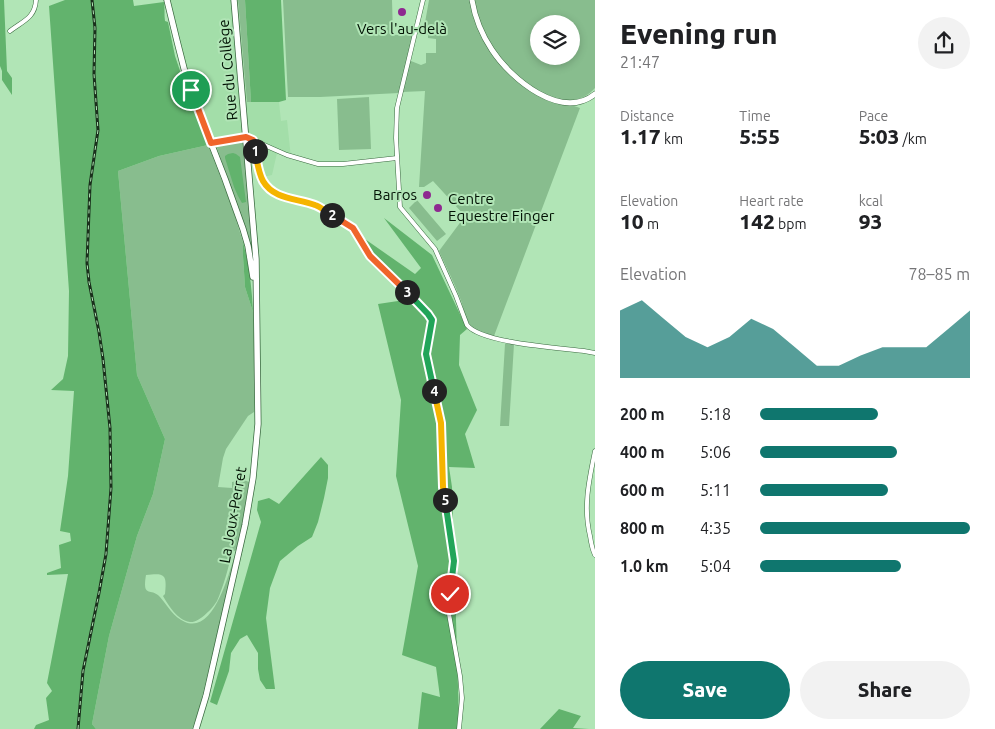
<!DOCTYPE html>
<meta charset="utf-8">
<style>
body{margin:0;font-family:Ubuntu,sans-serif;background:#f2f2f2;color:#202124;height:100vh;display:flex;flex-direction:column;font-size:19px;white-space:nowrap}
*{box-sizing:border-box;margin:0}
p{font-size:16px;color:#757577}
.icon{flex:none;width:28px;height:28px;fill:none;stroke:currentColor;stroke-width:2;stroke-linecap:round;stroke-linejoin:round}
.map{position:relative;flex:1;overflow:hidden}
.drawer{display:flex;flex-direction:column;background:#fff;width:400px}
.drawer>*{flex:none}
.controls{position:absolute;left:530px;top:15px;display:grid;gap:10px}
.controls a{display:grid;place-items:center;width:50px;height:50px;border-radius:50%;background:#fff;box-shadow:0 2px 8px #0003;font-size:25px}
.pin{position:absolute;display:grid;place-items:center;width:42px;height:42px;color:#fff;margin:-21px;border:2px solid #fff;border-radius:50%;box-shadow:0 1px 5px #0007}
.km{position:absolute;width:25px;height:25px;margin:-12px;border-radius:50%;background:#222;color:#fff;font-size:14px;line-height:25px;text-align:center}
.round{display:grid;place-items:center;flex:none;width:52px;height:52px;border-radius:26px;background:#f2f2f2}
.summary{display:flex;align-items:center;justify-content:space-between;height:85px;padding:0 25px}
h1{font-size:28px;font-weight:800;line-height:38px}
.figures{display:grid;grid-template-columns:repeat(3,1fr);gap:8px;height:85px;padding:5px 25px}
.figures div{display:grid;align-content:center}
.figures b{font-size:21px;font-weight:800}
.figures small{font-size:14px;font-weight:400}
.figures p{font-size:14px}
.chart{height:140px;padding:10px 25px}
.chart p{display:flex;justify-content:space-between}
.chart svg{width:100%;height:90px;margin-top:5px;fill:#0f766e;opacity:.7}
.button{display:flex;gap:10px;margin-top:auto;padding:10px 25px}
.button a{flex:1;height:58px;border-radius:30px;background:#0f766e;color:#fff;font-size:20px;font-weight:800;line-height:58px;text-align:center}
.button a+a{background:#f2f2f2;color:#202124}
ul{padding:0 25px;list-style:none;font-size:16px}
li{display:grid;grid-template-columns:80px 60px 1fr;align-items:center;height:38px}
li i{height:12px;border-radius:6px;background:#0f766e}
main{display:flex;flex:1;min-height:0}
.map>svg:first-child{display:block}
.built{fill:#a3dea9}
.green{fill:#88bd8e;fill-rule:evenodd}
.forest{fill:#62b36d}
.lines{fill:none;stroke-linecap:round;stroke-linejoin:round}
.minor-casing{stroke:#39693f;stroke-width:5}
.secondary-casing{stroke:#39693f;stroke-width:6}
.primary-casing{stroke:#39693f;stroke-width:7}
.minor{stroke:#fff;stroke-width:4}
.secondary{stroke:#fff;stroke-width:5}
.primary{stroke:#fff;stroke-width:5.5}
.rail-casing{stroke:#1a2f1c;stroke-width:3}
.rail{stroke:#b1e5b6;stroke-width:1;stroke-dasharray:4;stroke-linecap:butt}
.split-1-casing{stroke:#fff;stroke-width:10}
.split-2-casing{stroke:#fff;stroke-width:10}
.split-3-casing{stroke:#fff;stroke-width:10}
.split-4-casing{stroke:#fff;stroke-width:10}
.split-5-casing{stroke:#fff;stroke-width:10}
.split-6-casing{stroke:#fff;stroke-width:10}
.split-1{stroke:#f0652b;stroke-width:6}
.split-2{stroke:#f5b400;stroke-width:6}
.split-3{stroke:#f0652b;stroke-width:6}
.split-4{stroke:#22a559;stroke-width:6}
.split-5{stroke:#f5b400;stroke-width:6}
.split-6{stroke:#22a559;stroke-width:6}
.poi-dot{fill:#8e2990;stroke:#b1e5b6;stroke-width:2}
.labels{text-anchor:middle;stroke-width:4;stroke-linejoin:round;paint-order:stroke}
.poi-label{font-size:15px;fill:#011103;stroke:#b1e5b6}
.street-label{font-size:15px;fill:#011103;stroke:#b1e5b6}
</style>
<main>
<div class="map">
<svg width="595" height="729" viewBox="0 0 595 729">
<rect width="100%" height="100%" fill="#b1e5b6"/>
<path class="built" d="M171 0H238L247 102H279L281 121 287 120 291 158 277 153 272 175 259 178 250 141 216 146 188 77 176 27Z"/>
<path class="green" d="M238 0H245L251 102H247Z
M283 0H392L393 35 413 34 399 93 320 97H288Z
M429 0H470L487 46 506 71 529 91 550 102 574 106 580 108 494 336C487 333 478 332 472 327 464 319 464 307 460 298 454 282 446 267 439 251L465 216 433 181 424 187H419L425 91 402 92 409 62 411 61 421 65 426 63V53H436V39L428 38V35L423 34Z
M474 0H595V88C587 97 576 102 564 100 543 97 510 74 498 56 488 43 476 16 474 0ZM539 24H571V56H539Z
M369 97 371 149 339 150 337 99Z
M244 142 253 260 247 233 217 148V145Z
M208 145 231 204 243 242V256L245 287 253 312 255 360 254 412 248 416 226 449 223 458 218 487 232 488V482L244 480 249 482 238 549 232 552C229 566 223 588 217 601 213 608 199 623 190 622 177 620 169 606 163 596L165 594C167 574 165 573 146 575 142 599 151 587 160 597 168 606 173 617 185 622 213 634 228 576 234 558H235L199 710 192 729H96L92 724 109 636 137 536 153 494 165 439 137 375 118 171 159 156Z
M417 200 446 234 437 241 409 208Z
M505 344H514L509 426H500Z"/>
<path class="forest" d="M0 0H4L7 71 12 78V95L2 80V71L0 66Z
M65 0H133L134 6 164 2C165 9 164 15 165 21L168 22 175 56 192 106 208 145 159 156 118 171 137 375 165 439 153 494 137 536 109 636 92 724 96 729H34L36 725 49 720 46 698 52 691 47 683 68 574 47 575V573L61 568 59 545 71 541 70 533 60 531 68 476 74 391 51 390 63 379 68 356 69 291 49 6Z
M245 0H281L286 100 279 102H251Z
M233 153 236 154 240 157 246 202 242 203 238 196 234 187 225 158V156L228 154Z
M384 218 432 255 467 329 460 335 459 365 477 410 465 434 475 468 449 467 452 487 459 719 458 729H418L422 692 440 697 436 667 402 655 418 566 396 476 401 400 378 304 418 298 371 253 362 237 415 274 421 268Z
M243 242C249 265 252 288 253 312L245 287 243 256Z
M321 457 328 465V478L324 498 318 522 312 537 298 546 280 561 270 588 266 618 275 689H266L260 680 258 669V653L247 635 240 639 231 653 229 671 217 705 210 702 261 522 257 510 258 501 269 498 279 504Z
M559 709 581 716 573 728 589 729H540Z"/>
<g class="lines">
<defs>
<path id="minor" d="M423 0 397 108 396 138 400 207 435 249 456 296 467 325C481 343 559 348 584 351L595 353
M10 31C23 21 35 18 36 0
M253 140 261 176 264 183 269 188 277 194 284 198 315 205 353 228 370 256 415 300 432 320 426 354 441 423 443 487 454 561 449 614 460 676 462 698 459 729
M211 143 246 137 287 155 318 164H343L397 158
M595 451C589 480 583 507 590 536 591 543 592 549 595 555"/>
<path id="secondary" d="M472 0C475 18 482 35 492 50 511 79 561 121 595 94"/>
<path id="primary" d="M167 0 177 41 188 84 225 179 243 229 248 246 253 277
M196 729 206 696 245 525 253 478 258 424 256 259 234 0"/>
</defs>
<use href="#minor" class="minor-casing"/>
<use href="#secondary" class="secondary-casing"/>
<use href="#primary" class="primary-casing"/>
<use href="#minor" class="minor"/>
<use href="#secondary" class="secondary"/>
<use href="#primary" class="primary"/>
<defs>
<path id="rail" d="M78 729 83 671 99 593 106 554 111 488 110 428 103 359 99 332 89 282 87 263 90 185 98 130 94 74 95 28 92 0"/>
</defs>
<use href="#rail" class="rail-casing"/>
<use href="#rail" class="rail"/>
</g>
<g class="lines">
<defs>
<path id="split-1" d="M191 90 211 143 246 137 253 140 255 151"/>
<path id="split-2" d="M255 151C257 160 258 172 263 181 274 200 297 198 315 205 321 207 326 212 332 215"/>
<path id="split-3" d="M332 215 353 228 370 256 407 292"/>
<path id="split-4" d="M407 292 428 314 432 320 426 354 434 391"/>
<path id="split-5" d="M434 391 441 423 443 487 445 500"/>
<path id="split-6" d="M445 500 454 561 450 594"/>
</defs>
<use href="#split-1" class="split-1-casing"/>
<use href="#split-2" class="split-2-casing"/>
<use href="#split-3" class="split-3-casing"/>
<use href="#split-4" class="split-4-casing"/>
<use href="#split-5" class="split-5-casing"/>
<use href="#split-6" class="split-6-casing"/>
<use href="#split-1" class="split-1"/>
<use href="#split-2" class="split-2"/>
<use href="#split-3" class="split-3"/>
<use href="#split-4" class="split-4"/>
<use href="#split-5" class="split-5"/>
<use href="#split-6" class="split-6"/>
</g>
<g class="poi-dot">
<circle cx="402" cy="12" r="5"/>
<circle cx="427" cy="195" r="5"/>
<circle cx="438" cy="208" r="5"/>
</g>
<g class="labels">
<g class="poi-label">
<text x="402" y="34">Vers l'au-delà</text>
<text x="417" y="200" text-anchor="end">Barros</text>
<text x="448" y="204" text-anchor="start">Centre<tspan x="448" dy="17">Equestre Finger</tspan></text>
</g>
<g class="street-label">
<text transform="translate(228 70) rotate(-95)" y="5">Rue du Collège</text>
<text transform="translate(233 515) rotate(-80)" y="5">La Joux-Perret</text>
</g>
</g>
</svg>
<div class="controls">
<a><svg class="icon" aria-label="layers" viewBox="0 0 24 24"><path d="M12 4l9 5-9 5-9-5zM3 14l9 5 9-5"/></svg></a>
</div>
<div class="pin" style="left:191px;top:90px;background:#1e9e55"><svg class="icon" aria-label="arrive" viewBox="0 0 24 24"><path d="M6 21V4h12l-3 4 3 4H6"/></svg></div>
<div class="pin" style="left:450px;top:594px;background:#d93025"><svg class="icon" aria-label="check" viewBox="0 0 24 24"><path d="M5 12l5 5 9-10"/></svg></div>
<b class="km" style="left:255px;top:151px">1</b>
<b class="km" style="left:332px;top:215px">2</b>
<b class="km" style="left:407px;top:292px">3</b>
<b class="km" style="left:434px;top:391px">4</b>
<b class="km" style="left:445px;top:500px">5</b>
</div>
<section class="drawer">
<div class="summary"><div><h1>Evening run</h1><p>21:47</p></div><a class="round"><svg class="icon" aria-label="share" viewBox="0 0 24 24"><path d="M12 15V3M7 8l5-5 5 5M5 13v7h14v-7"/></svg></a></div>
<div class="figures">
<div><p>Distance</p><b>1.17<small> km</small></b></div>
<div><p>Time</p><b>5:55</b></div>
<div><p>Pace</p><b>5:03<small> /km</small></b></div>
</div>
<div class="figures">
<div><p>Elevation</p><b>10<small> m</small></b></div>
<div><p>Heart rate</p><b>142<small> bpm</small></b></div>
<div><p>kcal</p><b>93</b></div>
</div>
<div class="chart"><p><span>Elevation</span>78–85 m</p>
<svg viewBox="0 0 160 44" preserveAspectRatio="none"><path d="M0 44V11L10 6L20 15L30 24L40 29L50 24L60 15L70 20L80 29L90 38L100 38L110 33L120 29L130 29L140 29L150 20L160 11V44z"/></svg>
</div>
<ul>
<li><b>200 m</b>5:18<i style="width:56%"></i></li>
<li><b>400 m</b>5:06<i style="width:65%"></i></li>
<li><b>600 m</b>5:11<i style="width:61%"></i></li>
<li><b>800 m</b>4:35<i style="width:100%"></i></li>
<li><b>1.0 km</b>5:04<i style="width:67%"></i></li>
</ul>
<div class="button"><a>Save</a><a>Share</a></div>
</section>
</main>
